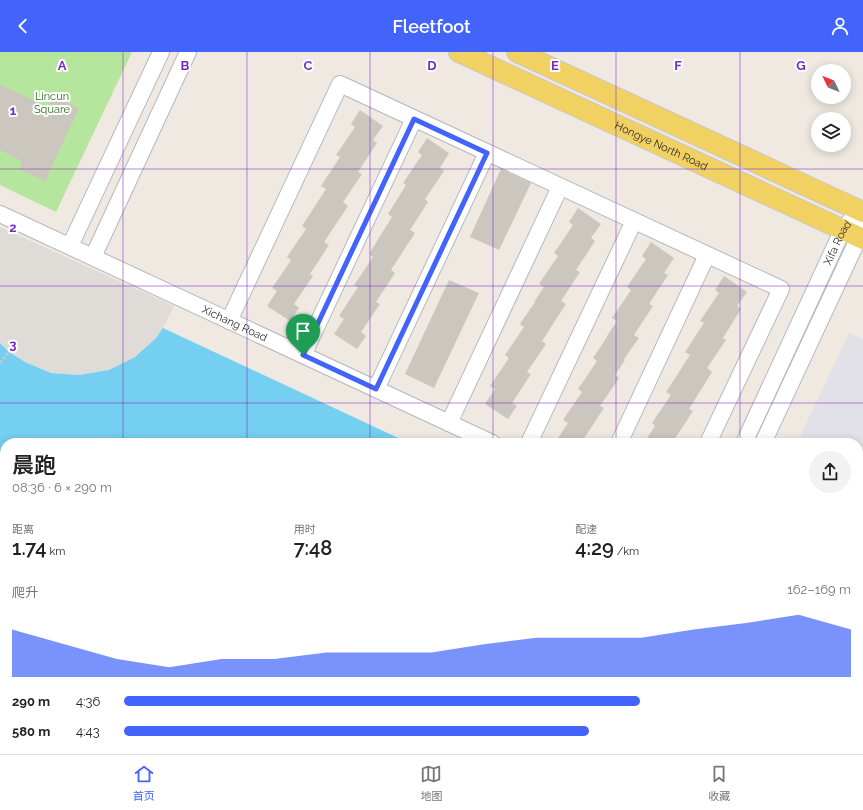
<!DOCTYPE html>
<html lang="zh">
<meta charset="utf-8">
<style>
body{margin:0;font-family:Raleway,"Noto Sans SC",sans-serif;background:#f2f2f2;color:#222;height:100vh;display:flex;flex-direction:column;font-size:15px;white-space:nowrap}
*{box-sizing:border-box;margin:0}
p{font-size:13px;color:#767676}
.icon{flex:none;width:22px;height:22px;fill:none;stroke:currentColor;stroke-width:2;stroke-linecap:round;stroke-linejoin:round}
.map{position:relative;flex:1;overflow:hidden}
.panel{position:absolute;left:0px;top:386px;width:863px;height:316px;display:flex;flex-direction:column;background:#fff;border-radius:16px 16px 0 0;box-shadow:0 2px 10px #0003}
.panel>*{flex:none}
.needle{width:26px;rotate:313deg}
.controls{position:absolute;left:811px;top:12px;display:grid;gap:8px}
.controls a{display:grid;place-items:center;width:40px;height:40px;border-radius:50%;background:#fff;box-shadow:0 2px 10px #0003;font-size:20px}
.pin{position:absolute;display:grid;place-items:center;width:34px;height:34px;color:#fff;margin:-41px -17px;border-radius:50% 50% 50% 0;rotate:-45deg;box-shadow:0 0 4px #0007}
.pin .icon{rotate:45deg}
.round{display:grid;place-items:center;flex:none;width:42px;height:42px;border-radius:21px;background:#f2f2f2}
.summary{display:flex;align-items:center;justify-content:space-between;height:68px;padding:0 12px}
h1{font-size:22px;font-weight:600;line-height:30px}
.metrics{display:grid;grid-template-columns:repeat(3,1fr);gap:6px;height:68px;padding:4px 12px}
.metrics div{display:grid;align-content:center}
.metrics b{font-size:20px;font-weight:600}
.metrics small{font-size:11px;font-weight:400}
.metrics p{font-size:11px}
.chart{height:112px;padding:8px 12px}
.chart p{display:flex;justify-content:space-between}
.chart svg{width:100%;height:72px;margin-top:4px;fill:#4264fb;opacity:.7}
ul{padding:0 12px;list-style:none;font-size:13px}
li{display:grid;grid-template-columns:64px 48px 1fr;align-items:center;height:30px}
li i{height:10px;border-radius:5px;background:#4264fb}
header{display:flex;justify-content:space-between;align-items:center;height:52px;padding:0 12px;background:#4264fb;color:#fff;font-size:18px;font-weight:600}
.tab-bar{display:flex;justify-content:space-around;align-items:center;height:56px;border-top:1px solid #e0e0e0;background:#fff;font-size:11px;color:#767676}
.tab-bar a{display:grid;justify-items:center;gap:2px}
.tab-bar .on{color:#4264fb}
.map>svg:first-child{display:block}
.industrial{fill:#e3e1e8}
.green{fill:#b6e59e}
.plaza{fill:#dfdcd8}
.water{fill:#75cff0}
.building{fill:#cbc7bf}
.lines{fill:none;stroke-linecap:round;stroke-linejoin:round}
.minor-casing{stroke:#b4b7c1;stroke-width:18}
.major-casing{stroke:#c9c9c9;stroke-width:22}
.path{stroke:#c9c9c9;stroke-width:2.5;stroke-dasharray:3 2;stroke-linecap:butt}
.minor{stroke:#fff;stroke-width:16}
.major{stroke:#f2d163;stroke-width:20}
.route-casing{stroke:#fff;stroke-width:8}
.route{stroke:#4264fb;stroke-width:5}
.grid{fill:none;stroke:#7b2cbf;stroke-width:1;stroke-opacity:0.55}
.labels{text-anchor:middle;stroke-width:4;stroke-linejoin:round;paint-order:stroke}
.park-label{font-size:11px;fill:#2c6e1b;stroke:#fff}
.street-label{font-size:11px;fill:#2e2e2e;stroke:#fff}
.grid-label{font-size:13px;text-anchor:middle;font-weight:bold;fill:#7b2cbf;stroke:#fff;stroke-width:4;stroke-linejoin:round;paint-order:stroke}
</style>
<header><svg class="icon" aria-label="back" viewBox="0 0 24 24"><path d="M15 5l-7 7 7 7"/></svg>Fleetfoot<svg class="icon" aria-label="person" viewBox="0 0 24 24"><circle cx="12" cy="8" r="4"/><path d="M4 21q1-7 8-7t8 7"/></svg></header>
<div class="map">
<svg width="863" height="702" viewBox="0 0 863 702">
<rect width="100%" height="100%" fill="#efe9e1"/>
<path class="industrial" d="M849 281 863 287V702H755L745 697H858V391H797Z
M653 697H661L672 702H651Z"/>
<path class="green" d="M0 0H132L56 160 0 133Z"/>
<path class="plaza" d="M0 175 174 254 163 276 156 286 135 305 109 318 79 323 51 321 25 310 9 300 0 291Z"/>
<path class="water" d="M163 276 409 391H5V529L0 527V291L9 300 25 310 51 321 79 323 109 318 135 305 156 286Z
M510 697H537L534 702H517Z"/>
<path class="building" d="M0 33 48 55 53 44 79 56 45 129 19 117 22 109 0 98Z
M360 58 383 74 373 88 377 91 358 120 362 122 343 150 348 154 324 190 329 193 310 222 313 224 294 252 299 256 290 269 267 254 277 239 272 236 291 208 287 205 306 177 302 174 326 137 321 134 340 105 336 103 355 75 351 72Z
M427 86 449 101 440 116 444 119 425 147 428 150 410 178 415 181 391 218 395 221 376 250 380 252 361 280 366 284 357 297 334 282 344 267 339 264 358 235 354 233 373 205 369 202 392 165 388 162 406 133 403 131 422 103 418 100Z
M501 117 531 131 499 198 470 185Z
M578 156 601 172 591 186 595 189 576 218 580 220 561 249 566 252 542 289 546 292 527 320 531 322 512 351 517 354 508 367 485 352 495 337 490 334 509 306 505 303 524 275 520 272 535 250H534L544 235 539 232 558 204 554 201 573 173 569 170Z
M651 190 674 206 664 221 668 223 649 252 653 254 634 283 639 286 624 307 625 308 615 323 619 326 600 354 604 356 581 391H565L558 386 568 371 563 368 582 340 578 337 597 309 593 306 607 285V284L617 269 612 266 631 238 627 235 646 207 642 204Z
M724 224 747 240 737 254 741 257 723 286 726 288 707 316 712 320 689 357 693 359 672 391H644L655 374 652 371 671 343 666 340 690 303 685 300 704 271 700 269 719 241 715 238Z
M449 228 479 241 434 336 405 322Z"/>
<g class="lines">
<defs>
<g id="minor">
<path id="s1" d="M0 162 492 391"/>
<path d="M70 194 161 0"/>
<path d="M93 205 188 0"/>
<path d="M229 269 340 32 781 237 708 391"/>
<path d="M303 303 414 67"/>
<path d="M376 337 487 101"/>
<path d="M449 371 560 135"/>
<path d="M529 391 634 169"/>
<path d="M619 391 707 203"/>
<path id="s2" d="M744 391 843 177 859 159"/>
<path d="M763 391 859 185V174"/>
<path d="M0 569 5 572"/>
<path d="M274 697 285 702"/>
<path d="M697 697 708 702"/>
<path d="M121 702 123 697"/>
<path d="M209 702 212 697"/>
<path d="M562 702 565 697"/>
<path d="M600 702 602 697"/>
<path d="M619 702 621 697"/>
</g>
<g id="major">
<path id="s3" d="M459 0 863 187"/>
<path d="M517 0 863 160"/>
</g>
</defs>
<use href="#minor" class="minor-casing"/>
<use href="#major" class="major-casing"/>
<path class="path" d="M0 311 9 300"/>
<use href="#minor" class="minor"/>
<use href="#major" class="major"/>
</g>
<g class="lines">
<defs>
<path id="route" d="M414 67 487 101 376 337 303 303Z"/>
</defs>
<use href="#route" class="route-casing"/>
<use href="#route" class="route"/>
</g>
<path class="grid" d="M123 0V391M247 0V391M370 0V391M493 0V391M616 0V391M740 0V391M0 117H863M0 234H863M0 351H863M0 468H5M858 468H863M0 585H5M858 585H863M123 697V702M247 697V702M370 697V702M493 697V702M616 697V702M740 697V702"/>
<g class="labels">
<g class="park-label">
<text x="52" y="48">Lincun<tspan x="52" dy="13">Square</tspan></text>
</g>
<g class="street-label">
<text dy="4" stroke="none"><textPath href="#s3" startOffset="223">Hongye North Road</textPath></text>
<text dy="4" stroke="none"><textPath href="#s2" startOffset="221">Xifa Road</textPath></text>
<text dy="4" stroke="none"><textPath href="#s1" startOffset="259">Xichang Road</textPath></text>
</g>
</g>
<g class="grid-label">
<text x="62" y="18">A</text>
<text x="185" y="18">B</text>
<text x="308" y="18">C</text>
<text x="432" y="18">D</text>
<text x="555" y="18">E</text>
<text x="678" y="18">F</text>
<text x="801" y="18">G</text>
<text x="13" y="63">1</text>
<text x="13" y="180">2</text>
<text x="13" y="297">3</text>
</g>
</svg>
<div class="controls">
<a><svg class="needle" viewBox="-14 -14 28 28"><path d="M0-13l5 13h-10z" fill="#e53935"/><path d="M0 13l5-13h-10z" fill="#767676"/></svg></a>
<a><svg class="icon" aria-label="layers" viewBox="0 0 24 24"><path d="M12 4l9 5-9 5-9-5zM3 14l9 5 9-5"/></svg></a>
</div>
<div class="pin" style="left:303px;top:303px;background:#1e9e55"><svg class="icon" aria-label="arrive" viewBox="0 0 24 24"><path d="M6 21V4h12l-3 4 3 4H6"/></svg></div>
<section class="panel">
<div class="summary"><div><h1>晨跑</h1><p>08:36 · 6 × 290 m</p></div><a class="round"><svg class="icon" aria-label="share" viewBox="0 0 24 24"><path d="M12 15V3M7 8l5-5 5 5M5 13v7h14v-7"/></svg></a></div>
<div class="metrics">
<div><p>距离</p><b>1.74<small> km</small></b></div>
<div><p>用时</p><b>7:48</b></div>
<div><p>配速</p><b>4:29<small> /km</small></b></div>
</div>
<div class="chart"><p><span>爬升</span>162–169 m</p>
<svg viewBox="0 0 160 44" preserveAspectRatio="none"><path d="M0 44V15L10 24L20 33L30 38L40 33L50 33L60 29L70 29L80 29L90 24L100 20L110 20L120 20L130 15L140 11L150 6L160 15V44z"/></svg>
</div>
<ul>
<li><b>290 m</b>4:36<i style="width:71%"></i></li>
<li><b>580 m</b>4:43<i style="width:64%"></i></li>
</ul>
</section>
</div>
<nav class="tab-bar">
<a class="on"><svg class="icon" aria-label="home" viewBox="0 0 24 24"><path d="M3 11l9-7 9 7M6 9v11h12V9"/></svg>首页</a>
<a><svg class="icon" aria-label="map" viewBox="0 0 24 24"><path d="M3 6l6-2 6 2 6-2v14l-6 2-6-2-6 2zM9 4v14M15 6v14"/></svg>地图</a>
<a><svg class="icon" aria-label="saved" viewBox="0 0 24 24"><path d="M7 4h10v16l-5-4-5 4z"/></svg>收藏</a>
</nav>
